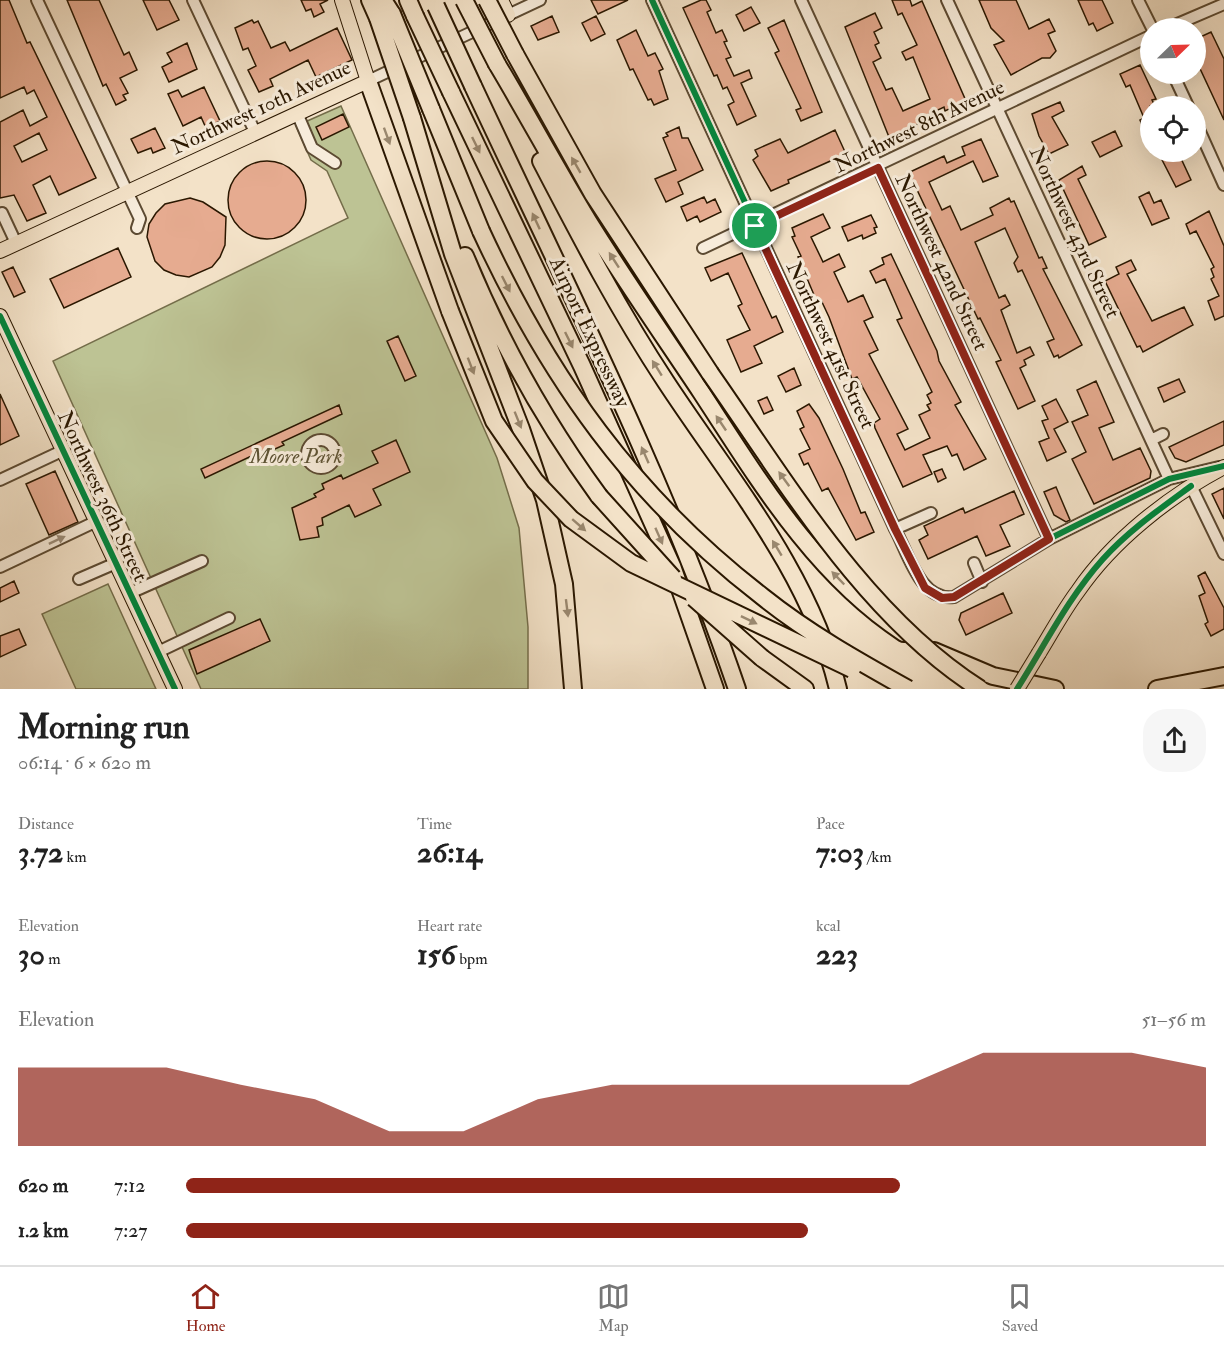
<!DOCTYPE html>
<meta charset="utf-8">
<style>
body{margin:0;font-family:"IM FELL Double Pica",serif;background:#f6f6f6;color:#222;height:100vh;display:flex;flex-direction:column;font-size:22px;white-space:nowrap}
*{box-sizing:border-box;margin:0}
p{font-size:20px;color:#767676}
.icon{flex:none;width:33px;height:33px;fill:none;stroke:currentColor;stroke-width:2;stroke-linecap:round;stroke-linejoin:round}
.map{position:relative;height:689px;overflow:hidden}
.details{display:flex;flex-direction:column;background:#fff;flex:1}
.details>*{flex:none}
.needle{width:39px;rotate:67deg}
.fabs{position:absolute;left:1140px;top:18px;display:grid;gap:12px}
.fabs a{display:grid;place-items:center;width:66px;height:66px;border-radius:50%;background:#fff;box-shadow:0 6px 24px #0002;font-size:30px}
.pin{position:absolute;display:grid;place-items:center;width:51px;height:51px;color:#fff;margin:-26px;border:3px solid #fff;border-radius:50%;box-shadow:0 2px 6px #0007}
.round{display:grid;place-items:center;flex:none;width:63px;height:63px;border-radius:24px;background:#f6f6f6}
.summary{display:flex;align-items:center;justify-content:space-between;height:102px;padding:0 18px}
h1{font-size:33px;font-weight:800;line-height:45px}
.figures{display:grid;grid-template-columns:repeat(3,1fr);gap:9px;height:102px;padding:6px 18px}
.figures div{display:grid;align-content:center}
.figures b{font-size:30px;font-weight:800}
.figures small{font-size:16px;font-weight:400}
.figures p{font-size:16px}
.chart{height:168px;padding:12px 18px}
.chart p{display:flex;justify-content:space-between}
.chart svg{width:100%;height:108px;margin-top:6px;fill:#8f2418;opacity:.7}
ul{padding:0 18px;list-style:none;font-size:20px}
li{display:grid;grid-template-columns:96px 72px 1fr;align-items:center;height:45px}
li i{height:15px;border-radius:8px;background:#8f2418}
.tabs{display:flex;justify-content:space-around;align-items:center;height:84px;border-top:2px solid #e0e0e0;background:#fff;font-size:16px;color:#767676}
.tabs a{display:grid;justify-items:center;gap:3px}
.tabs .on{color:#8f2418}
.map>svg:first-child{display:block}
.green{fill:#bdc394;stroke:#746d4a;stroke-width:1.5}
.building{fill:#e6ab90;stroke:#2a1700;stroke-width:1.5;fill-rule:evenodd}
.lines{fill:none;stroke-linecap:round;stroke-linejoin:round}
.minor-casing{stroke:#5c4a32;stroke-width:14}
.major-casing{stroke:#2a1700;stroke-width:16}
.highway-casing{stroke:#2a1700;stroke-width:20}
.minor{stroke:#f7ecdb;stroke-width:10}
.major{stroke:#f3e2c8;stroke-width:14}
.highway{stroke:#f3e2c8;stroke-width:16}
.major-bridge-casing{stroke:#2a1700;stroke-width:16;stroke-linecap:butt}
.highway-bridge-casing{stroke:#2a1700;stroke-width:20;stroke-linecap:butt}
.major-bridge{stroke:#f3e2c8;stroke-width:14}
.highway-bridge{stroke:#f3e2c8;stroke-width:16}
.cycleway-casing{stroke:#f7ecdb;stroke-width:10}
.cycleway{stroke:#00873e;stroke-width:6}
.oneway{fill:#99876e}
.oneway2{fill:#9b8c78}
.route-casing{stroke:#fff;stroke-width:12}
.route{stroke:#8f2418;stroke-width:8}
.labels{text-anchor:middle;stroke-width:6;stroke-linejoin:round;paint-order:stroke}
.street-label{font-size:21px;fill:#2a1700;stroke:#f7ecdb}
.park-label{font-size:21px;font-style:italic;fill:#5d5334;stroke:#f7ecdb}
</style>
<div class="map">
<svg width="1224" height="689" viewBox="0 0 1224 689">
<rect width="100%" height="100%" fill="#f3e2c8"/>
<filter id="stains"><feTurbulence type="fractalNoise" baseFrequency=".00333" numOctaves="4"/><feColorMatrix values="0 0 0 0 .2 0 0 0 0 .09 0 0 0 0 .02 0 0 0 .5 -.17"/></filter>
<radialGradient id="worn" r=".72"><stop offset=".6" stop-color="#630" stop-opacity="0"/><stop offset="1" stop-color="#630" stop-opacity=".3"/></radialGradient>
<path class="green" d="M341 106 497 458 519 528 528 627V689H201L53 361 348 218 327 171 311 160 296 126Z
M108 584 156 689H76L42 614Z"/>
<path class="building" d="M0 0H9L27 43 30 42 96 178 59 195 50 176 33 185 46 213 27 221 14 195 0 198V122L23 110 30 126 47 117 34 90 27 94 24 87 0 98ZM39 133 47 150 22 162 14 146Z
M67 0H99L124 55 129 52 137 70 120 78 128 93 123 95 126 100 116 105 106 84 103 86Z
M143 0H169L179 20 157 30Z
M301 0H328L320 4 324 12 314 17 311 9 306 11Z
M591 0H628L598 14Z
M701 0H706L711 10 707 12 716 33 722 30 727 41 724 42 731 57 726 59 734 76 749 70 752 78 741 83 756 116 737 125 728 105 734 102 727 87 723 89 717 75 714 76 683 8Z
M892 0H910L912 6 922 1 966 101 945 111 944 107 925 116 927 120 889 137 845 27 875 13 882 28 874 32 879 43 875 45 881 58 873 62 886 90 892 88 903 111 930 99 913 57 906 60 902 52 917 45 902 13 898 15Z
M979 0H1016L1029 29 1049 19 1055 31 1048 34 1056 51 1050 58H1042L1011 75 994 45 1004 41 991 28Z
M1078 0H1102L1113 23 1097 31 1093 23 1089 25Z
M751 7 760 23 744 31 736 15Z
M552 16 559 32 538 40 531 26Z
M596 16 605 34 591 41 582 23Z
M252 20 254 23 258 21 271 48 285 42 290 51 337 28 352 60 316 77 308 60 270 79 273 86 259 92 248 70 256 66 248 48 243 50 235 28Z
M784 20 822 112 801 121 796 110 801 108 775 53 779 51 768 28Z
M636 30 648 56 655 53 663 69 659 71 668 99 654 105 651 99 648 100 633 69 630 70 617 40Z
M1211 32 1224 59V120L1196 60V39Z
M187 43 197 69 169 82 162 67 172 62 167 53Z
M1140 65 1156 99 1152 100 1155 106H1150V143L1140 120 1144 118 1130 85 1126 87 1120 74Z
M204 87 220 121 206 128 201 117 183 126 168 94 178 90 182 97Z
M1060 102 1064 111 1052 117 1068 145 1049 154 1039 136 1032 114Z
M343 114 349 127 322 140 316 127Z
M679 127 682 138H688L703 170 678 182 683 194 666 202 655 179 676 170 663 138 668 136 666 133Z
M155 128 165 148 153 153 151 148 138 153 131 139Z
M835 130 846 154 788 180 789 183 771 191 753 160 758 156 755 150 780 139 788 153Z
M1115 131 1122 146 1100 157 1092 142Z
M981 139 998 176 983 182 973 161 929 182 942 210 950 206 961 230 993 215 990 208 1009 198 1011 202 1014 201 1039 258 1042 257 1047 268 1043 269 1082 345 1059 358 1058 355 1054 357 1047 342 1054 339 1022 270 1018 272 1014 263 1018 257 1005 228 975 242 999 298 1005 295 1010 305 1001 310 1017 353 1030 347 1034 355 1024 360 1026 365 1020 368 1035 401 1018 409 996 362 1001 360 980 318 978 319 911 177 910 172 944 156 947 163 965 155 962 147Z
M1158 152H1178L1191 180 1176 187Z
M228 200a39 39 0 1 1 78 0a39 39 0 1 1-78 0Z
M1082 166 1086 175 1078 179 1106 237 1089 245 1059 180Z
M1149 192 1154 203 1161 200 1169 218 1152 225 1139 197Z
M704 197 707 203 715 199 721 212 700 222 697 216 687 221 681 207Z
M190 198 203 202 226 217 225 245 220 257 212 267 189 277 176 275 164 270 155 261 147 237 149 224 156 213 165 204Z
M1209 211 1224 246V316L1215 320 1208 301 1219 296 1211 279 1214 277 1211 269 1214 267 1196 231 1190 234 1186 224Z
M823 214 830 228 811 237 823 262 839 254 845 267 834 272 848 302 863 295 873 317 864 321 878 350 869 354 908 429 897 434 905 450 930 438 919 415 930 410 927 405 931 403 927 395 932 392 897 320 902 318 885 279 876 283 870 271 884 264 882 258 891 254 937 351 939 361 961 402 955 405 986 459 964 470 957 454 952 456 947 446 923 455 932 474 903 487 875 428 874 423 880 419 857 377 852 379 829 317 821 300 817 302 798 257 801 256 792 237 795 236 792 228Z
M871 215 877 227 874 228 876 233 863 239 862 235 848 241 842 227Z
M118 248 131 277 64 308 50 279Z
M742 253 772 318 776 316 783 332 754 346 762 363 741 372 727 340 750 330 738 306 742 304 728 273 711 281 705 268Z
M1131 260 1136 270 1127 274 1152 321 1184 307 1193 325 1143 352 1140 346 1137 347 1105 281 1119 274 1116 267Z
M13 267 25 292 14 297 2 272Z
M398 336 416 376 405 381 387 341Z
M794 368 801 385 786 392 778 376Z
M1179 379 1185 392 1164 402 1158 388Z
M1096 381 1114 422 1099 428 1113 460 1140 448 1151 471 1150 478 1094 504 1072 459 1086 452 1072 422 1088 415 1077 390Z
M0 394 19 436 0 445Z
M767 397 773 410 764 414 758 401Z
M1056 399 1068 422 1054 429 1066 452 1047 461 1039 442 1049 438 1042 421 1048 419 1042 406Z
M809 404 819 418 843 469 861 513 865 512 874 532 856 540 828 488 822 491 808 463 804 465 799 454 810 449 800 429 804 427 797 411Z
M339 405 342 414 282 442 284 445 266 453 264 450 205 478 201 469Z
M1224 421V445L1186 462 1175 458 1169 447Z
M396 440 410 472 373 489 381 505 355 517 349 505 322 518 323 525 317 527 319 537 300 540 292 508 316 497 314 494 324 489 322 484 341 475 343 479 378 463 372 451Z
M942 469 946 478 938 482 934 472Z
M55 471 78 522 49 535 26 484Z
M1056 487 1070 520 1066 522 1054 515 1044 492Z
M1224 488V519L1212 494Z
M1014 491 1024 514 1000 525 1010 546 986 556 977 536 928 559 919 540 928 535 924 526 963 508 965 513Z
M1205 572 1224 608V629L1211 636 1205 624 1208 622 1199 596 1205 593 1198 576Z
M14 581 19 593 0 602V588Z
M1003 593 1012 613 966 635 959 620 961 613Z
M260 619 270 641 197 674 189 650Z
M19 629 26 645 0 657V636Z"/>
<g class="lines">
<defs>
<path id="minor" d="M37 0 140 219 137 228
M193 0 255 132
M652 0 895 529C909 555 920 601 954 597L1049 539 1169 479 1219 467
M801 0 1049 539
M947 0 1169 479
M1138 0 1152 28
M1168 28 1224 4
M1173 74 1188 106
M368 81 540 0
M297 113 312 148 335 163
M1196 123 1224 185
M0 214 2 213 16 243
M703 248 1150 36
M1151 440 1163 434
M307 454a14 14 0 1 1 28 0a14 14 0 1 1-28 0Z
M0 480 64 450
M1191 486 1224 554
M895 529 931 513
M974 563 982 582
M0 567 97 521
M79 579 116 563
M130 593 202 561
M158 652 229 618"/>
<path id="major" d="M501 0 508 15
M0 251 368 81 342 0
M0 316 175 689
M1039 653C1052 632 1063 611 1078 591 1113 540 1169 496 1224 467"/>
<path id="highway" d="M370 0 378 18
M383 0 392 14
M408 0 415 16
M515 54 593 194 710 373
M497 64C528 116 557 170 588 221 624 279 663 335 701 392 758 479 815 575 904 633
M368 81 450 311
M473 86C566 285 666 481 737 689
M451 92 582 366 672 566 715 689
M431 109 481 231
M412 118 453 254 521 429 545 500 564 584 573 689
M541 161C580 236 619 311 666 382 729 478 811 574 838 689
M465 256C500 341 545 422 599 496
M934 651 993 676 1055 689
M762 658 805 689
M1157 689 1224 676"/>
</defs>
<use href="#minor" class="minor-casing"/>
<use href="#major" class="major-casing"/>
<use href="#highway" class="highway-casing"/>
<use href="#minor" class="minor"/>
<use href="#major" class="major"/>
<use href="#highway" class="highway"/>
<defs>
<path id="major-bridge" d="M1017 689 1039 653"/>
<path id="highway-bridge" d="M464 0 497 64
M487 0 515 54
M436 6 473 86
M392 14 431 109
M415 16 451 92
M378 18 412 118
M481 231C549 378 633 497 763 597 808 633 858 661 908 689
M450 311 494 421 535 481 571 519 631 563 852 669
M710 373C787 483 865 616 980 689
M599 496 673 578
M694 598 762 658"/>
</defs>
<use href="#major-bridge" class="major-bridge-casing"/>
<use href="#highway-bridge" class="highway-bridge-casing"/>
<use href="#major-bridge" class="major-bridge"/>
<use href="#highway-bridge" class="highway-bridge"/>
<defs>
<path id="cycleway" d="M652 0 895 529C909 555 920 601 954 597L1049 539 1169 479 1224 466
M0 316 175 689
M1017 689C1045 645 1068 598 1103 559 1128 531 1161 508 1191 486"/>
</defs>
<use href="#cycleway" class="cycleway-casing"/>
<use href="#cycleway" class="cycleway"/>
</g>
<defs><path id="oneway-solid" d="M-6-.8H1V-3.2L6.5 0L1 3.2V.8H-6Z" transform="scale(1.5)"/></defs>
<g class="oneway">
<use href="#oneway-solid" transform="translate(387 136) rotate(70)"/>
<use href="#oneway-solid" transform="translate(476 145) rotate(64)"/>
<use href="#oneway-solid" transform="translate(576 165) rotate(-120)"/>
<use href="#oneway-solid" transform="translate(536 221) rotate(-115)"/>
<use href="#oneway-solid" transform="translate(614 260) rotate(-123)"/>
<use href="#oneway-solid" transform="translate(506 284) rotate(63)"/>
<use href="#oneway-solid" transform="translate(569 340) rotate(64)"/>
<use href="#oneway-solid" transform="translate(471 366) rotate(69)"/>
<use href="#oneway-solid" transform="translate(657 368) rotate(-122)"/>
<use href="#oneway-solid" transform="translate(518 420) rotate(68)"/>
<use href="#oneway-solid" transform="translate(721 423) rotate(-124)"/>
<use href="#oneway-solid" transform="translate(645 455) rotate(-114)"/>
<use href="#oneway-solid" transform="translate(784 479) rotate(-126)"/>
<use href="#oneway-solid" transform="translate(579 525) rotate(41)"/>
<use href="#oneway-solid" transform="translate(659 536) rotate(66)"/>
<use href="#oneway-solid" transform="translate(777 548) rotate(-121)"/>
<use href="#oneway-solid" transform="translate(838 578) rotate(-134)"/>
<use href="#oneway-solid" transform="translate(567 608) rotate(83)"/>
<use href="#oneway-solid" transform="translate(749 620) rotate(26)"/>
</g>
<use class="oneway2" href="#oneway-solid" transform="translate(57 540) rotate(-25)"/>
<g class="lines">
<defs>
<path id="route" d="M878 168 1049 539 954 597 942 598 925 588 895 529 755 226Z"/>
</defs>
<use href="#route" class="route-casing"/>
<use href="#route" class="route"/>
</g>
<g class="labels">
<g class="street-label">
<text transform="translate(261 107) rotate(-25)" y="7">Northwest 10th Avenue</text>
<text transform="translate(919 126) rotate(-26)" y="7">Northwest 8th Avenue</text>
<text transform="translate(1075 232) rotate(65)" y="7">Northwest 43rd Street</text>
<text transform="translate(942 262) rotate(65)" y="7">Northwest 42nd Street</text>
<text transform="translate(590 332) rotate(65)" y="7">Airport Expressway</text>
<text transform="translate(831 345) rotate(65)" y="7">Northwest 41st Street</text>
<text transform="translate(103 496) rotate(65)" y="7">Northwest 36th Street</text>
</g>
<g class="park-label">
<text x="296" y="463">Moore Park</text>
</g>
</g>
<rect width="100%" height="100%" filter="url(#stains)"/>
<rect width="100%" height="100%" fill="url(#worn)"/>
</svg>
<div class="fabs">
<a><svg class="needle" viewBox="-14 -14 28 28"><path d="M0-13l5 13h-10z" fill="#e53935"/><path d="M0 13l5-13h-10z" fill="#767676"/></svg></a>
<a><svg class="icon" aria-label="locate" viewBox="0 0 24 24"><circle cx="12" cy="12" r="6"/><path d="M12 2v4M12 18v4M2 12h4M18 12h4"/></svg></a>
</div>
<div class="pin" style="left:755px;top:226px;background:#1e9e55"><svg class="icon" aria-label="arrive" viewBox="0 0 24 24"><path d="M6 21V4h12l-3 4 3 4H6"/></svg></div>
</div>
<section class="details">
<div class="summary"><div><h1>Morning run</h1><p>06:14 · 6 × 620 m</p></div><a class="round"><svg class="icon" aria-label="share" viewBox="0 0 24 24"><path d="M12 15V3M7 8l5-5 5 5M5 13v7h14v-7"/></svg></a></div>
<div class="figures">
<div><p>Distance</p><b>3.72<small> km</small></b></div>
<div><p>Time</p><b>26:14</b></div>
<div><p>Pace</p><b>7:03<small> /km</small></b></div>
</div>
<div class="figures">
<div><p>Elevation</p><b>30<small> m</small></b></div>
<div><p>Heart rate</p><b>156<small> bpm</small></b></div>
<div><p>kcal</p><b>223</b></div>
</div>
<div class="chart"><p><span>Elevation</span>51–56 m</p>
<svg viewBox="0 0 160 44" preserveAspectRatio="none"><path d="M0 44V12L10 12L20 12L30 19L40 25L50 38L60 38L70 25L80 19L90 19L100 19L110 19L120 19L130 6L140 6L150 6L160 12V44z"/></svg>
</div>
<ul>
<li><b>620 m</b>7:12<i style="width:70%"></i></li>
<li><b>1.2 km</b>7:27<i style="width:61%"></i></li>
</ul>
</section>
<nav class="tabs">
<a class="on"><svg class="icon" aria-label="home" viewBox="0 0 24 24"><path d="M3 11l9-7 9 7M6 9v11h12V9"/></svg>Home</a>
<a><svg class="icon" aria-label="map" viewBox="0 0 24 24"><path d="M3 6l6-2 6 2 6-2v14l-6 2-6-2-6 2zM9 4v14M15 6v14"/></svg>Map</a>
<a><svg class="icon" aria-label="saved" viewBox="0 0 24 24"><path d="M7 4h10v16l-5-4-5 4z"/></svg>Saved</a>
</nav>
